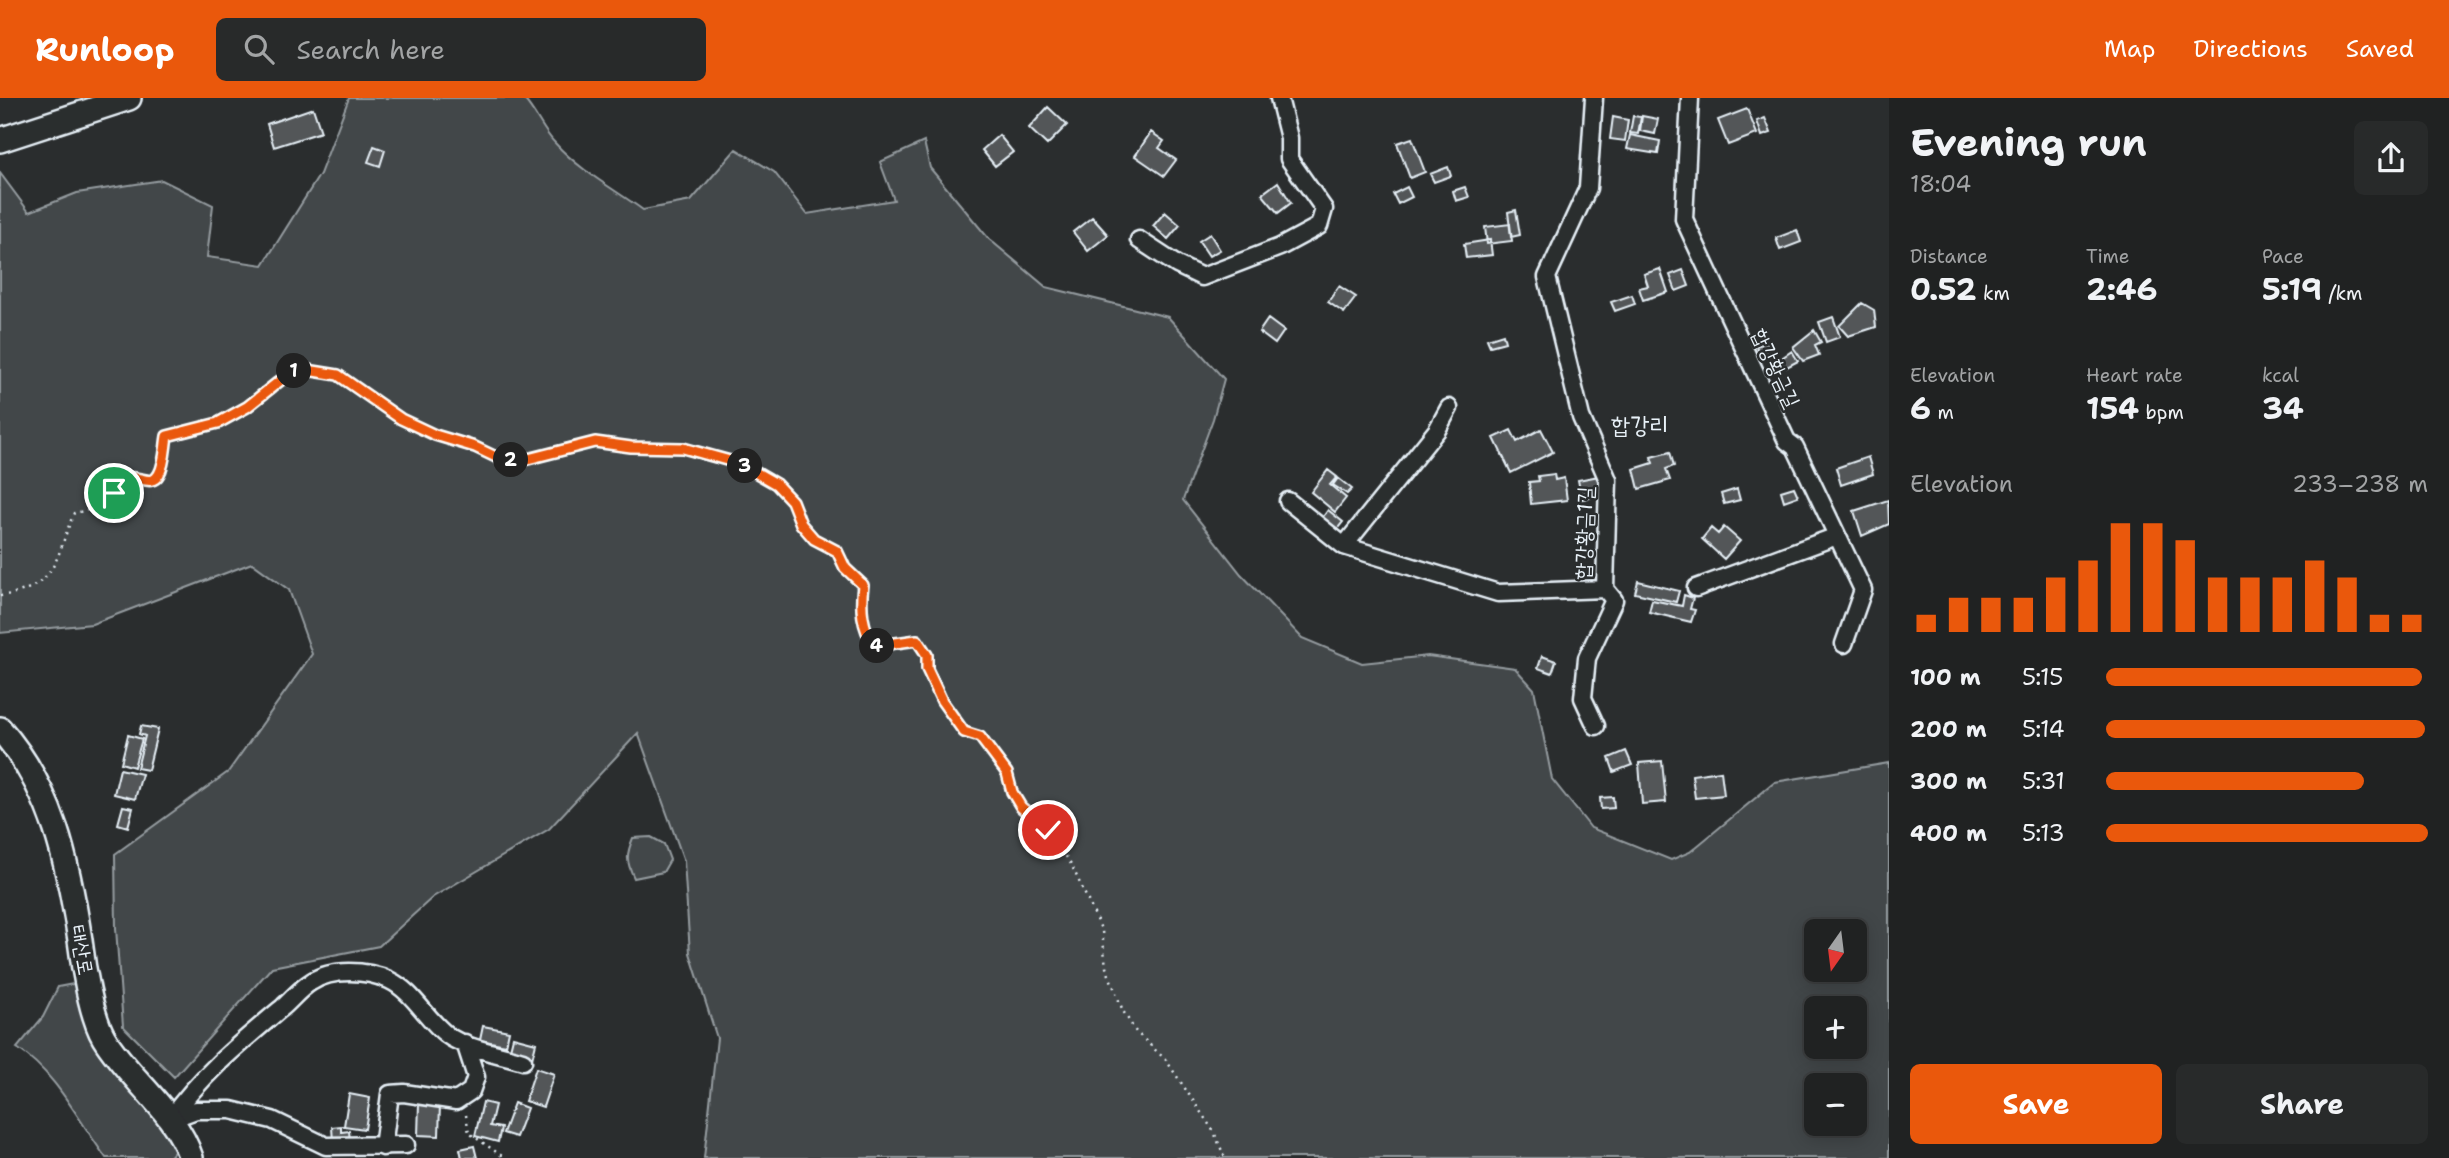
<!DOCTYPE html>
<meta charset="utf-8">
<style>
body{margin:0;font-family:"Shantell Sans","Poor Story",sans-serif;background:#282a2a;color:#f1f3f6;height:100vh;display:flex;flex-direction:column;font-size:26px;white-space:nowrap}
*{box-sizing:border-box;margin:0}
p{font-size:23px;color:#a2a4a5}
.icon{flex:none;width:38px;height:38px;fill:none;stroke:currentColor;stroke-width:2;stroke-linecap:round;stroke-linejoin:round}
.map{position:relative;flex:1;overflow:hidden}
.drawer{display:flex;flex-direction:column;background:#202222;width:560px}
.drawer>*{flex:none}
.needle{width:46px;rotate:194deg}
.fabs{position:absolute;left:1804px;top:821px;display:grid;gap:14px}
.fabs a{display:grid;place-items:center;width:63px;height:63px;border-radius:10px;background:#202222;box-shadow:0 4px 18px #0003,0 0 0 2px #3d3f40;font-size:35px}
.pin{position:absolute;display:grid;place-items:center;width:60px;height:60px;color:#fff;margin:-30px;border:4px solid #fff;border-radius:50%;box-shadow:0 2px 7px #0007}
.km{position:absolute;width:35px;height:35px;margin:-18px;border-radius:50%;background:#222;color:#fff;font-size:19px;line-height:35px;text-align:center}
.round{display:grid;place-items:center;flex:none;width:74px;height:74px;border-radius:10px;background:#282a2a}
.overview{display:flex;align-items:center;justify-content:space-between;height:119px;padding:0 21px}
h1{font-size:38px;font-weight:700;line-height:52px}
.metrics{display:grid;grid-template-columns:repeat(3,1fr);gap:10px;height:119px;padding:7px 21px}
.metrics div{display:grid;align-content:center}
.metrics b{font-size:30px;font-weight:700}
.metrics small{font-size:19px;font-weight:400}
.metrics p{font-size:19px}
.chart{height:196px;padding:14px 21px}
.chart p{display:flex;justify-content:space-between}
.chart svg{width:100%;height:126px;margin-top:7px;stroke:#ea580c;stroke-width:6}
.button{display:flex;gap:14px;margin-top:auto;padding:14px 21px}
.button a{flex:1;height:80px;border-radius:10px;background:#ea580c;color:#fff;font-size:28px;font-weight:700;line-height:80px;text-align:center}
.button a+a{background:#282a2a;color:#f1f3f6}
ul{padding:0 21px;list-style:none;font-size:23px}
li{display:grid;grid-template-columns:112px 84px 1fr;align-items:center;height:52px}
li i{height:18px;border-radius:9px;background:#ea580c}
header{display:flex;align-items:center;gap:42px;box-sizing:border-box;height:98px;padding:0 35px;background:#ea580c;color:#fff}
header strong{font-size:33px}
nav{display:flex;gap:38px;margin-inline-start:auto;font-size:24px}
.search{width:490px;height:63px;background:#282a2a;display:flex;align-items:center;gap:18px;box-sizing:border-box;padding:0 24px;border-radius:10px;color:#a2a4a5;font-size:26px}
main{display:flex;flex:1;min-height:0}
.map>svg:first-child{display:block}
.green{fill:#424648;stroke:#959ca0;stroke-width:2;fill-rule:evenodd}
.building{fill:#535759;stroke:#e8f1f8;stroke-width:2}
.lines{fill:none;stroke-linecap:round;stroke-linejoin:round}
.street-casing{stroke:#e8f1f8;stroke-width:21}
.secondary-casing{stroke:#e8f1f8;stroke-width:28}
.path{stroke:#e8f1f8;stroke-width:2.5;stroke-dasharray:2 5;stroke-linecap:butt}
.street{stroke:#2a2d2e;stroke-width:16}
.secondary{stroke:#2a2d2e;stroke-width:23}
.route-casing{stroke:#fff;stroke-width:14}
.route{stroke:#ea580c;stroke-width:9}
.labels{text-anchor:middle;stroke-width:5;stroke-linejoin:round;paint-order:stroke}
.street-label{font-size:21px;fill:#e8f1f8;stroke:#2a2d2e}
.quarter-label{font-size:24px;fill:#e8f1f8;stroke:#2a2d2e}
</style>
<header>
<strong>Runloop</strong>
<div class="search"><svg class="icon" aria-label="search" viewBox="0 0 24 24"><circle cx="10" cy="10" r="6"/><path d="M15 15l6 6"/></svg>Search here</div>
<nav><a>Map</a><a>Directions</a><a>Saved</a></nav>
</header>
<main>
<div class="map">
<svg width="1889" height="1060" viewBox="0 0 1889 1060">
<rect width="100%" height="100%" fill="#2a2d2e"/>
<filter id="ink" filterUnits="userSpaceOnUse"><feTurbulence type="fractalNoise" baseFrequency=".0143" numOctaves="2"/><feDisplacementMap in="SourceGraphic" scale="14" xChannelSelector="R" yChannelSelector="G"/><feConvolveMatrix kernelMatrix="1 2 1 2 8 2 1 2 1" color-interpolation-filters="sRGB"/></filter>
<g filter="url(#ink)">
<path class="green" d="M349 0H523C536 14 543 33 555 45 579 72 614 91 643 112L691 103 736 51 774 74 807 116 894 102 880 64 924 44 930 70 989 141 1046 189 1168 219 1224 281 1213 321 1183 402 1241 476 1302 540 1362 565 1428 558 1515 570 1534 591 1552 681 1591 730 1671 762 1690 754 1775 684 1889 665V1060H704L717 940 690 855 684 763 638 635 549 731 433 799 379 848 272 869 174 979 123 928 116 830 115 756 228 674 312 556 289 492 252 465 92 526 0 535V75L29 114 77 95 162 82 213 107 207 159 263 167 320 76ZM1816 833H1855V872H1816ZM1816 910H1855V948H1816ZM1816 987H1855V1026H1816Z
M651 739 664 746 670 762 663 774 634 780C626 763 626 757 633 740Z
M78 885 180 1047 169 1060H106C78 1022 57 976 17 950L43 919 58 889Z"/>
<path class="building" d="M1048 9 1067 27 1047 47 1029 30Z
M313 10 321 34 274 49 267 26Z
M1747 11 1757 36 1728 47 1718 22Z
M1633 18 1641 19 1638 36 1630 35Z
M1642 18 1658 21 1655 36 1640 33Z
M1613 19 1628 22 1625 43 1610 41Z
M1765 20 1771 35 1762 38 1757 23Z
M1151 34 1164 43 1159 50 1176 62 1164 78 1135 58Z
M999 37 1013 54 995 68 982 52Z
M1630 37 1660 43 1658 56 1627 51Z
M1412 40 1425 74 1410 80 1397 45Z
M374 48 385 52 380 68 368 64Z
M1448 69 1451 78 1434 84 1430 76Z
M1278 84 1291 105 1278 115 1262 96Z
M1407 89 1412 99 1398 106 1393 96Z
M1465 89 1469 99 1456 103 1453 93Z
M1516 112 1520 137 1511 139 1508 114Z
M1165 114 1180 127 1168 141 1153 128Z
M1092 119 1108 137 1088 153 1073 134Z
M1510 126 1512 143 1487 146 1485 129Z
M1797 132 1801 144 1780 152 1776 140Z
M1210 136 1220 152 1209 158 1199 143Z
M1490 142 1492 157 1466 160 1464 146Z
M1660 171 1668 194 1643 202 1639 190 1648 188 1644 176Z
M1683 172 1689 188 1676 193 1670 177Z
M1339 188 1356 199 1344 215 1328 204Z
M1632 197 1635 206 1615 213 1611 204Z
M1862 205 1874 212 1876 229 1848 238 1839 228Z
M1833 219 1840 239 1826 244 1819 224Z
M1268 221 1284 233 1275 246 1259 234Z
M1814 232 1821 244 1815 247 1819 257 1803 263 1793 249Z
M1503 236 1505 244 1490 248 1487 241Z
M1769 244 1773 254 1761 259 1756 248Z
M1792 253 1798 263 1785 270 1780 261Z
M1541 331 1553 354 1511 375 1494 340 1511 332 1517 344Z
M1670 354 1674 368 1666 371 1670 382 1639 391 1634 371 1653 365 1651 359Z
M1868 359 1873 376 1841 387 1836 370Z
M1328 372 1337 379 1330 387 1346 400 1335 414 1311 394Z
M1554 376 1555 382 1564 380 1567 402 1531 406 1529 384 1539 383 1538 378Z
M1599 378 1603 397 1582 401 1578 382Z
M1338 380 1352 391 1347 396 1333 387Z
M1794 389 1798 398 1784 403 1781 393Z
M1737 391 1740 402 1724 406 1721 396Z
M1888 402 1889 426 1862 438 1854 413Z
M1328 412 1343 424 1334 435 1320 423Z
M1724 429 1740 443 1724 461 1702 441 1711 430 1718 436Z
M1638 483 1679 493 1676 504 1635 495Z
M1684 497 1693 500 1690 511 1695 512 1691 524 1649 514 1652 502 1682 508Z
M1542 558 1556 563 1552 575 1538 570Z
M141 628 158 631 148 672 137 670 145 638 139 636Z
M128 637 142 641 134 669 121 665Z
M1626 653 1632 667 1614 674 1609 660Z
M1662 663 1666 704 1642 706 1639 665Z
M120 671 142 676 135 701 114 696Z
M1721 673 1724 697 1695 700 1692 677Z
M1613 699 1614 710 1601 711 1600 700Z
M123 708 133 710 128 729 118 726Z
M483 928 509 933 506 947 480 942Z
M513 939 536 945 532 961 509 955Z
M536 970 554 976 543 1009 525 1003Z
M349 996 370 1000 365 1031 344 1028Z
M483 1004 495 1007 490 1028 501 1030 498 1044 475 1038Z
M419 1005 440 1006 439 1038 418 1037Z
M514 1005 527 1010 516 1039 503 1035Z
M341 1028V1034L349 1033 350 1042 333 1044 332 1029Z
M474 1048 477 1060H462L460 1051Z"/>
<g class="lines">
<defs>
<path id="street" d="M1690 0 1684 121 1787 343 1795 349 1863 492 1844 546
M1139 142 1177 167 1202 179 1280 149 1319 128 1324 111 1289 61V40L1279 0
M1449 310 1437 332 1344 448 1498 495 1605 491 1608 382 1581 319 1547 179 1588 90 1594 0
M1288 403 1344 448
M1696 490 1837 438
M1596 628 1583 600 1587 560 1614 502 1605 491
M406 1047 326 1048 272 1022 231 1012H196L169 1022C204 974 239 946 283 909 292 901 301 890 311 884 332 870 367 872 389 882 414 894 425 920 447 937 464 950 501 956 523 963
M383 1049 390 996 404 995 456 1003 471 993 476 979 465 945"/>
<path id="secondary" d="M0 42 129 0
M0 631C53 691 68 765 80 842 83 868 91 918 104 940 129 981 176 1013 191 1060"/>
</defs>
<use href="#street" class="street-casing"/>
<use href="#secondary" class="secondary-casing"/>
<path class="path" d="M0 498C59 489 54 462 74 415L103 409C111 402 115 389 124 382 129 379 134 379 140 381 165 389 164 355 167 338L218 325 247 309 291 274 301 271 339 277 401 321 435 337 502 362 520 363 595 344 630 349 683 350 741 366 776 386 792 403 801 426 814 441 837 453 845 470 863 487C860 510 862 529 875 548L917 543 927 557V571L942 602 964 634 980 639 1007 675 1012 694 1021 709 1048 732 1071 766 1102 833 1106 869 1123 913 1136 934 1166 962 1214 1034 1225 1060
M466 1017 469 1035 505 1060"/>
<use href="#street" class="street"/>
<use href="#secondary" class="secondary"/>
</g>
</g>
<g class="lines" filter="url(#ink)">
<defs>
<path id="route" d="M114 395C117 391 121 384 125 382 136 374 151 391 159 376 165 366 165 349 167 338L218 325 247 309 291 274 301 271 338 277 401 321 435 337 475 349 502 362 520 363 595 344 631 349 683 350 741 366 776 386 792 403 801 426 814 441 837 453 845 470 863 487C860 510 862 529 874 548L917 542 927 557V571L942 603 964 634 980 639 1007 675 1012 694 1021 709 1048 732"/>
</defs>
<use href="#route" class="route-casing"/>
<use href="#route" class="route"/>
</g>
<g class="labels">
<g class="street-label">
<text transform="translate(1776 270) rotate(65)" y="7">합강황금길</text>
<text transform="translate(1584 435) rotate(-88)" y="7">합강황금1길</text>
<text transform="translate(82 852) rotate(80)" y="7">태산로</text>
</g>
<g class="quarter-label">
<text x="1640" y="335">합강리</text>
</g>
</g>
</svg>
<div class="fabs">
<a><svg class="needle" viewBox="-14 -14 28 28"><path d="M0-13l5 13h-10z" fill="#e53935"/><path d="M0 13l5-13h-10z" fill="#a2a4a5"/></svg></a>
<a>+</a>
<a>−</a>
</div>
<div class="pin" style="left:114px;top:395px;background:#1e9e55"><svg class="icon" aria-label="arrive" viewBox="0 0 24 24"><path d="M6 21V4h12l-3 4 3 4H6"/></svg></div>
<div class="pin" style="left:1048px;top:732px;background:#d93025"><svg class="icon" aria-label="check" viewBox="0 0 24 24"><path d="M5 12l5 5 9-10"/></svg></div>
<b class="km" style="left:294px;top:273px">1</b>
<b class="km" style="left:511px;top:362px">2</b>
<b class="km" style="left:745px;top:368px">3</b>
<b class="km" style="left:877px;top:548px">4</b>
</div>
<section class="drawer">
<div class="overview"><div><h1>Evening run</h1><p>18:04</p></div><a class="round"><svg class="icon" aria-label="share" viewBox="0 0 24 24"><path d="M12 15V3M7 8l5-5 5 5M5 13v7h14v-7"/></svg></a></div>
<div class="metrics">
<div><p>Distance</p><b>0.52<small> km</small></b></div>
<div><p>Time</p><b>2:46</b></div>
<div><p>Pace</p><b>5:19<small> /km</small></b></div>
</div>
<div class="metrics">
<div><p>Elevation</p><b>6<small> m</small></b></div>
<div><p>Heart rate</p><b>154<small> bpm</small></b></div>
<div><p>kcal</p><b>34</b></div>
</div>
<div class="chart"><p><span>Elevation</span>233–238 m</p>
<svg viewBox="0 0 160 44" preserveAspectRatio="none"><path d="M5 44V38M15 44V32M25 44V32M35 44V32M45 44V25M55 44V19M65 44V6M75 44V6M85 44V12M95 44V25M105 44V25M115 44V25M125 44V19M135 44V25M145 44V38M155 44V38"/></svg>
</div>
<ul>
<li><b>100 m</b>5:15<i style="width:98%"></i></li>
<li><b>200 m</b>5:14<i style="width:99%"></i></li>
<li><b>300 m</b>5:31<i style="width:80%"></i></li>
<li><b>400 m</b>5:13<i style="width:100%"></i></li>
</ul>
<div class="button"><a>Save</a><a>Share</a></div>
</section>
</main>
